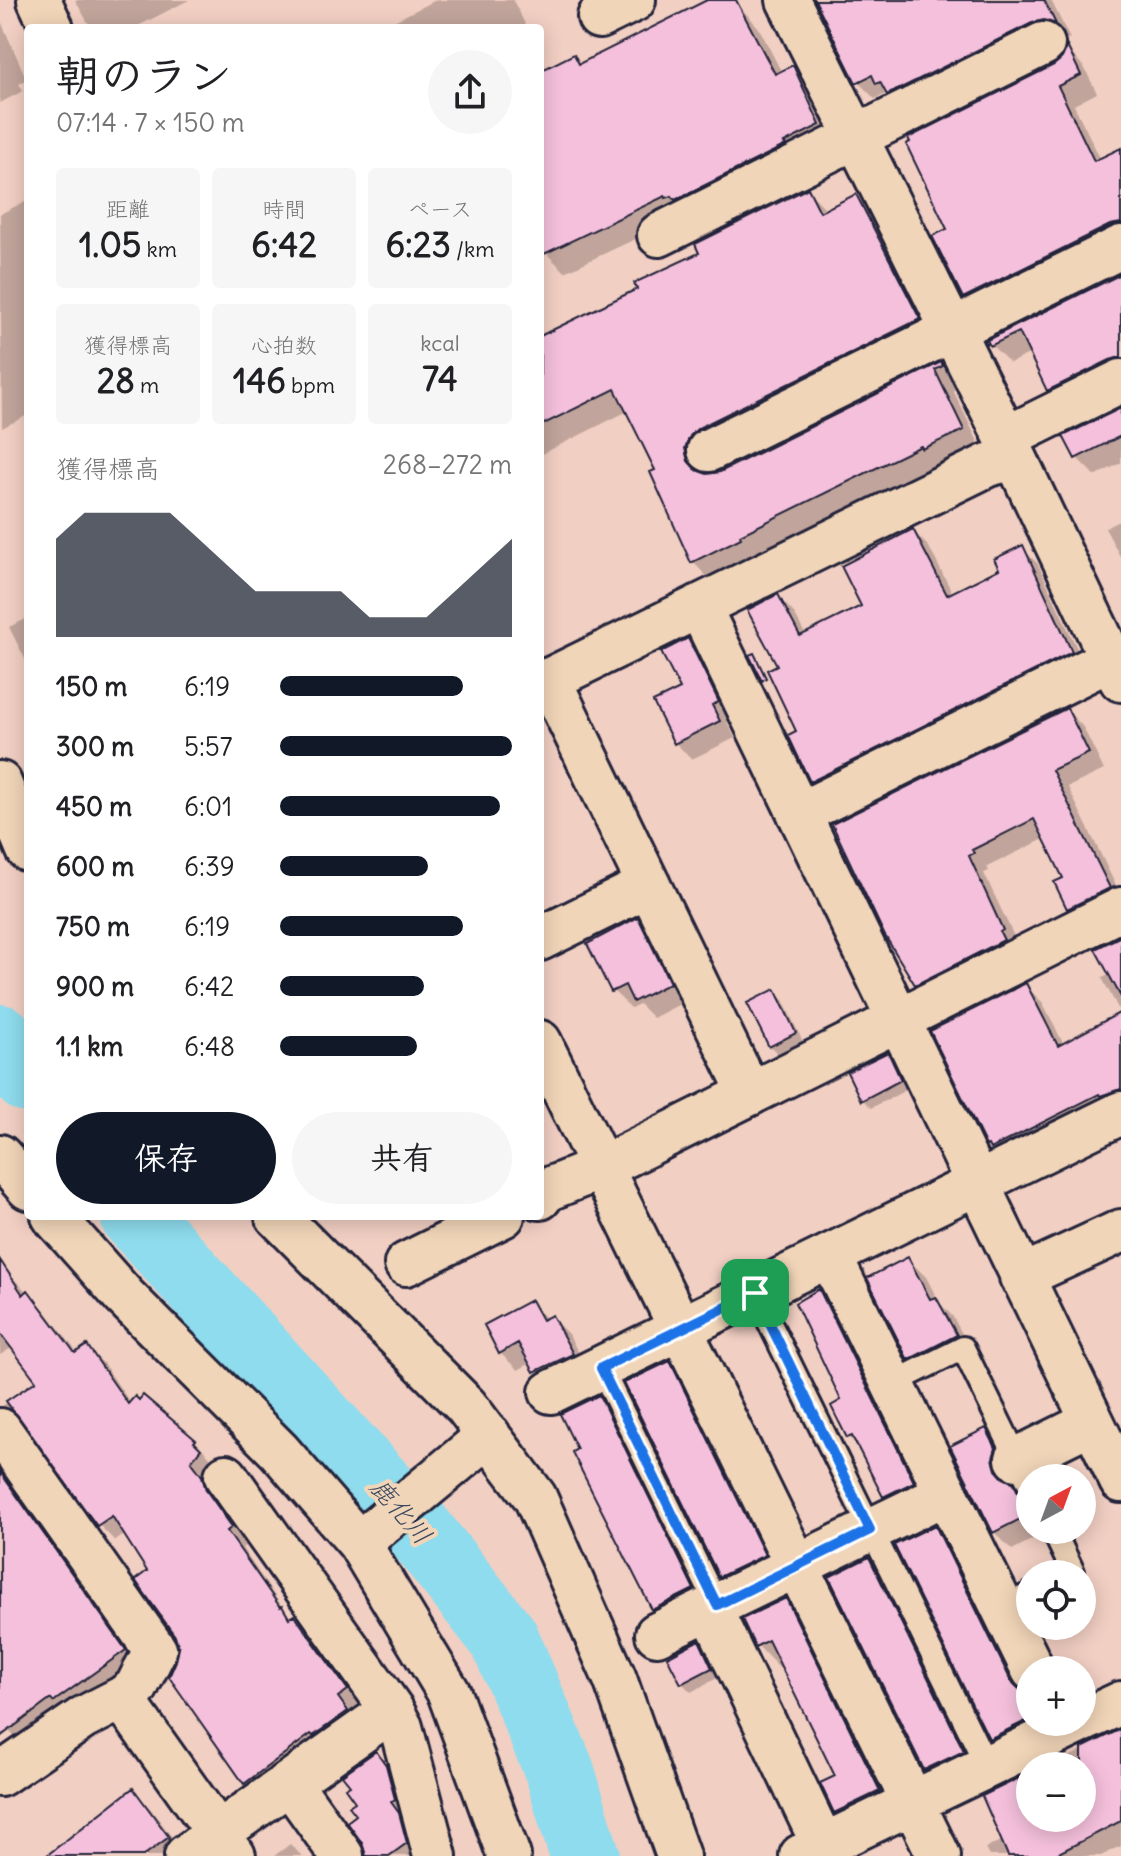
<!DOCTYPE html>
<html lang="ja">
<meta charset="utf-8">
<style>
body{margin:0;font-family:Delius,"Klee One",sans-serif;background:#f6f6f6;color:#202124;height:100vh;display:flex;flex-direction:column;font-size:30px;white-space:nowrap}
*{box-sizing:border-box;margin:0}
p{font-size:26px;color:#757577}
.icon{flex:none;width:44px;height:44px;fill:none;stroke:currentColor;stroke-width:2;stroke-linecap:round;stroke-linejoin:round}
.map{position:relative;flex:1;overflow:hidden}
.sheet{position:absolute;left:24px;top:24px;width:520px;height:1196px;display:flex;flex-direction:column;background:#fff;border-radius:8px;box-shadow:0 4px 20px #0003}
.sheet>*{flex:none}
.needle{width:52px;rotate:41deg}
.fabs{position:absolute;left:1016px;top:1464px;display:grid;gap:16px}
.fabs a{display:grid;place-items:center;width:80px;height:80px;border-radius:50%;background:#fff;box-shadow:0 4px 20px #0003;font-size:40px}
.pin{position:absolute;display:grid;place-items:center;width:68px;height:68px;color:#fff;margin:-34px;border-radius:16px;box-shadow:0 4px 12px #0006}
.round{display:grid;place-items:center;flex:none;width:84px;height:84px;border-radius:42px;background:#f6f6f6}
.headline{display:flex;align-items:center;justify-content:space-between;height:136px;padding:0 32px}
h1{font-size:44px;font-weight:800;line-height:60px}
.stats{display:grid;grid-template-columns:repeat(3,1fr);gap:12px;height:136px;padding:8px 32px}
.stats div{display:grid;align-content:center;border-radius:8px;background:#f6f6f6;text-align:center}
.stats b{font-size:34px;font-weight:800}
.stats small{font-size:22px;font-weight:400}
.stats p{font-size:22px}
.chart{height:224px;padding:16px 32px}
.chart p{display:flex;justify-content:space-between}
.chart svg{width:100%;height:144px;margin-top:8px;fill:#111827;opacity:.7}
.action{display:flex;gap:16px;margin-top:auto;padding:16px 32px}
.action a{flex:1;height:92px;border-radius:48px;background:#111827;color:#fff;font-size:32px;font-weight:800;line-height:92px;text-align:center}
.action a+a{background:#f6f6f6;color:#202124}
ul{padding:0 32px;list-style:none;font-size:26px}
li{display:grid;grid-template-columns:128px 96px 1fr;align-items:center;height:60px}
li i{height:20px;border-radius:10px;background:#111827}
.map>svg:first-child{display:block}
.shadow{fill:#0003}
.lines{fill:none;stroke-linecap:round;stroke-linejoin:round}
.river{stroke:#8edced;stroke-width:70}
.building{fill:#f5c0dc;stroke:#22223b;stroke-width:2}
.service-casing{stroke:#22223b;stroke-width:28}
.minor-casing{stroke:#22223b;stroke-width:48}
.service{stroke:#f1d5b8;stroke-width:22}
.minor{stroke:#f1d5b8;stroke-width:42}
.route-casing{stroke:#fff;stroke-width:16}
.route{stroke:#1a73e8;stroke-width:10}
.labels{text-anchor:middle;stroke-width:8;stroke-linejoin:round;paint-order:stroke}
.water-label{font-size:26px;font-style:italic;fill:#38475f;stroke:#f1d5b8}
</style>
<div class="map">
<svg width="1121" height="1856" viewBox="0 0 1121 1856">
<rect width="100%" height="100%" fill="#f2cfc3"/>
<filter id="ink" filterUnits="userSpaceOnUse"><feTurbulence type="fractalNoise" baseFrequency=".0125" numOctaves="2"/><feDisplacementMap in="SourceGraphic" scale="16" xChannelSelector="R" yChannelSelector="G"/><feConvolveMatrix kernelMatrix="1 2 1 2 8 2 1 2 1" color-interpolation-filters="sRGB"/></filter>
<g filter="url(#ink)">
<path class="shadow" d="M75 0H189L134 28H91Z
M436 0H513L527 28H380Z
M711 0H734L759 28 782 73 793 67 812 86 838 144 565 272 546 253 540 240V56L547 70 574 57 582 65Z
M817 0H1051L1070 39 1062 37 1050 39 906 111 888 93 875 99 858 82Z
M0 19 27 80 19 84 23 91 0 103Z
M1068 50 1084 67 1097 93 1074 105 1101 160 1121 150V247L983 315 965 297 950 230 1055 67 1064 59Z
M807 190 828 211 856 197 875 216 938 339 708 457 705 475 720 473 941 365 961 386 953 390 982 450 944 468 940 465 758 555 712 582 693 562 652 473 658 471 628 411 540 455V340L639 290Z
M28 200V415L2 428 0 214Z
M1121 276V381L1067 408 1049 390 1031 353 1010 363 988 342Z
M1121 410V463L1095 476 1077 458 1066 437Z
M1121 520V558L1105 528Z
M913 531 929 547 953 594 1002 570 1022 548 1038 564 1086 668 828 796 812 780 780 666 778 597 794 613 806 636 863 607Z
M28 618V665L9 627Z
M688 641 704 657 734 719 727 722 735 738 692 759 675 743Z
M1067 710 1083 727 1104 770 1068 787 1121 896 1086 924 1069 908 1066 879 1046 838 987 867 989 871 984 873 1019 947 933 1000 916 984 886 933Z
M637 920 655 937 686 1001 653 1018 639 1004 631 1008 613 991Z
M1121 938V1014L1102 978 1111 974Z
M1026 986 1043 1003 1064 1045 1121 1014V1112L1005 1162 988 1144Z
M774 992 783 1000 803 1042 779 1055 770 1046Z
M887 1055 896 1063 908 1089 871 1108 863 1100Z
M908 1259 926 1277 939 1302 953 1317 973 1354 927 1376 909 1359Z
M6 1271 45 1310 78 1354 87 1348 104 1364 131 1404 195 1441 211 1458 209 1459 217 1467 218 1495 222 1509 248 1544 242 1548 289 1617 292 1619 294 1617 311 1634 363 1707 262 1799 246 1782 181 1647 150 1571 126 1534 115 1541 99 1525 27 1424 16 1422 1 1407 38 1381 13 1347 0 1355V1275Z
M819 1291 845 1317 939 1508 911 1522 885 1496 861 1450 849 1437 844 1401Z
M531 1303 547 1319 551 1317 569 1335 589 1373 554 1389 531 1363 518 1370 500 1353Z
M669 1363 695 1389 789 1581 747 1602 721 1576Z
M598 1398 624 1424 718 1616 680 1635 654 1609 579 1450Z
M986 1430 1004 1448 1011 1484 1030 1502V1530H1050L1012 1550 994 1532Z
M0 1468 141 1667 25 1747 8 1730H0Z
M935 1527 961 1553 1030 1695V1722H1052L1017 1764 991 1738Z
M869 1560 895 1586 989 1777 951 1795 925 1769Z
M785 1600 810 1624 903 1816 860 1836 836 1812 823 1784 837 1777 784 1668 781 1670 757 1645Z
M698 1643 707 1651 719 1677 691 1692 682 1683Z
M1121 1732V1846L1101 1856H989L985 1849 1003 1840 1030 1775V1818H1082V1766H1049Z
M376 1753 392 1770 421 1856H368L358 1802Z
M133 1791 150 1808 186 1856H48Z
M290 1844 302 1856H274Z"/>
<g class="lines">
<path class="river" d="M0 1039 28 1078
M135 1216 413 1523 504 1638 560 1772 585 1856"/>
</g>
<path class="building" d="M707 0H736L775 74 793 65 820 125 784 143 786 145 675 200 672 196 666 198 665 196 540 256V71L574 54 579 64Z
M815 0H1044L1056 24 1044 20 1032 23 887 95 880 82 876 84 872 75 856 83Z
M1067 46 1081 75 1058 86 1094 161 1121 148V223L1110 225 963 298 932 236 947 229 906 144 910 142 908 138 1054 65 1062 58Z
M808 188 820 212 856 194 920 319 698 428 690 436 685 448 688 461 696 470 707 474 720 472 941 362 943 366 935 370 964 430 922 449 921 446 740 535 741 538 691 563 650 472 655 470 615 389 540 426V336L637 289 634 283 699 253 695 244Z
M1121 274V357L1110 360 1047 391 1019 332 990 346 988 342 986 344 985 341Z
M1121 408V436L1075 459 1063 436Z
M913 529 947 595 999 569 994 559 1023 545 1072 652 810 782 788 735 796 731 767 670 777 665 747 610 778 594 800 636 861 606 841 566Z
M688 638 719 702 712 705 720 721 674 744 653 702 680 689 661 652Z
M754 653 766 678 762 681 749 655Z
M1067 708 1089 753 1052 770 1110 888 1067 909 1054 882 1063 878 1034 819 972 850 974 853 969 856 1003 930 1000 932 1004 940 915 985 884 934 832 824Z
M638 917 670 983 633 1002 625 985 611 992 587 944Z
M1121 936V997L1095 949Z
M1026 983 1058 1046 1121 1012V1089L1100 1096 1099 1094 990 1149 988 1145 986 1146 930 1031Z
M775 989 796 1033 769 1047 747 1003Z
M888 1052 901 1080 861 1101 847 1072Z
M908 1257 930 1299 936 1297 957 1335 908 1360 867 1278Z
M0 1260 23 1295 28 1290 75 1353 87 1345 128 1404 135 1396 139 1400 143 1395 196 1440 194 1442 201 1449 191 1461 202 1476 206 1490 232 1527 227 1531 280 1607 282 1606 289 1618 294 1615 348 1690 338 1697 348 1711 313 1736 311 1734 244 1784 169 1677 176 1661 179 1647 175 1636 135 1580 147 1571 112 1516 97 1526 6 1401 36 1381 0 1333Z
M819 1289 914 1482 883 1497 852 1436 847 1438 831 1406 841 1400 795 1303Z
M531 1300 542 1320 552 1315 573 1354 534 1372 518 1343 499 1354 484 1325Z
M670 1361 765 1555 719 1577 624 1383Z
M599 1395 694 1589 652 1610 572 1452 577 1449 560 1414Z
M986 1428 996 1448 993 1458 996 1470 1003 1478 1013 1482 1018 1492 1030 1503V1514L993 1533 950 1446Z
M0 1472 126 1650 53 1702 51 1699 0 1737Z
M935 1525 1011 1681 1019 1689 1026 1692 1030 1700V1719L989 1739 894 1545Z
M869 1557 964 1751 924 1770 829 1577Z
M786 1598 880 1791 834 1813 820 1783 835 1776 768 1640 755 1647 742 1619Z
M699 1640 712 1668 681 1684 667 1657Z
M1121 1729V1821L1053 1856H1008L982 1796 1030 1773V1818H1082V1748Z
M376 1751 386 1765 395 1799 391 1802 399 1813 407 1843 389 1856H366L362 1843 347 1822 356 1815 349 1806 355 1802 345 1788 350 1785 342 1775Z
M133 1788 169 1837 143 1856H46Z"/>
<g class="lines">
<defs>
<path id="service" d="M755 1293 987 1766
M601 1368 717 1605
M893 1383 963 1348 1030 1485
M1053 1530 1073 1572 1070 1574
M1003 1608 1030 1594"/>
<path id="minor" d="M39 0 52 28
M788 0 1006 438 1121 680
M599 17 634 0
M659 235 1043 44
M1006 438 1121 381
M709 450 1121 247
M699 606 1121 1481
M549 679 750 1094
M540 684 988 465 1015 458
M0 783 28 850
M799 814 1111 659
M540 939 649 885
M540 1042 939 1856
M0 1156 28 1188
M540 1198 546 1190 601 1168 1121 909
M53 1216 124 1296 279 1451 359 1543 449 1693 509 1856
M277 1216 466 1406 535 1497 615 1679 678 1856
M830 1256 1033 1670
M406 1264 503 1216
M1021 1277 1121 1231
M551 1392 1121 1113
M0 1430 155 1650 136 1688 122 1698 234 1856
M1017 1459 1092 1422
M226 1476 392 1710 401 1727 435 1856
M359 1543 489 1435
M710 1608 823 1845
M657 1634 946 1493
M1082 1721 1121 1703
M0 1775 83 1718 122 1698
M290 1783 342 1856
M186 1856 392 1710
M801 1856 1080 1722"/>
</defs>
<use href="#service" class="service-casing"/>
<use href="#minor" class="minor-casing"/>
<use href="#service" class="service"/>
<use href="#minor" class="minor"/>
</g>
</g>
<g class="lines" filter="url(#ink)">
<defs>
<path id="route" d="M755 1293 870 1530 717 1605 601 1368Z"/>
</defs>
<use href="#route" class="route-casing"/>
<use href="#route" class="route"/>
</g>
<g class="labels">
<g class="water-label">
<text transform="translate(401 1511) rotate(49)" y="9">鹿化川</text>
</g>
</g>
</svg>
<div class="fabs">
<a><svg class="needle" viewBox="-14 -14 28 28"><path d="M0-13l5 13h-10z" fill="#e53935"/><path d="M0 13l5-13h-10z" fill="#757577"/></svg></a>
<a><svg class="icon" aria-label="locate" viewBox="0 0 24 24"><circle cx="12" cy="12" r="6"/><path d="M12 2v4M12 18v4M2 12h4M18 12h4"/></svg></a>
<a>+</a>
<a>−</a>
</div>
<div class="pin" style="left:755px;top:1293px;background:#1e9e55"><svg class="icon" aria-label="arrive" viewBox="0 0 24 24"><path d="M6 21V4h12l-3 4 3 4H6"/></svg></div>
<section class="sheet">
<div class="headline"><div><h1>朝のラン</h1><p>07:14 · 7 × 150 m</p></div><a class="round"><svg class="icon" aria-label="share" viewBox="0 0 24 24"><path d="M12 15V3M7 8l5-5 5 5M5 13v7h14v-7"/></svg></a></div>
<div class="stats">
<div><p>距離</p><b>1.05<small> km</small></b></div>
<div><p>時間</p><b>6:42</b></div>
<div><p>ペース</p><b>6:23<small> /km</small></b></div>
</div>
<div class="stats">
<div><p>獲得標高</p><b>28<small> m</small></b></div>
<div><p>心拍数</p><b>146<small> bpm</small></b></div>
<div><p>kcal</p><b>74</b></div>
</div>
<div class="chart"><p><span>獲得標高</span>268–272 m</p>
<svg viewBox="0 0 160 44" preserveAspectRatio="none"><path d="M0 44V14L10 6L20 6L30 6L40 6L50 14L60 22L70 30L80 30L90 30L100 30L110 38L120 38L130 38L140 30L150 22L160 14V44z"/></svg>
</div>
<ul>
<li><b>150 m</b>6:19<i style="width:79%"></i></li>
<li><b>300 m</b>5:57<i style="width:100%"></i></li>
<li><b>450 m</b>6:01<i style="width:95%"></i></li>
<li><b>600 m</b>6:39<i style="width:64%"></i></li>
<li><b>750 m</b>6:19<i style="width:79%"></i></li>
<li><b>900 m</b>6:42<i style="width:62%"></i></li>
<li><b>1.1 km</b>6:48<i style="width:59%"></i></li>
</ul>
<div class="action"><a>保存</a><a>共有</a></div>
</section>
</div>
